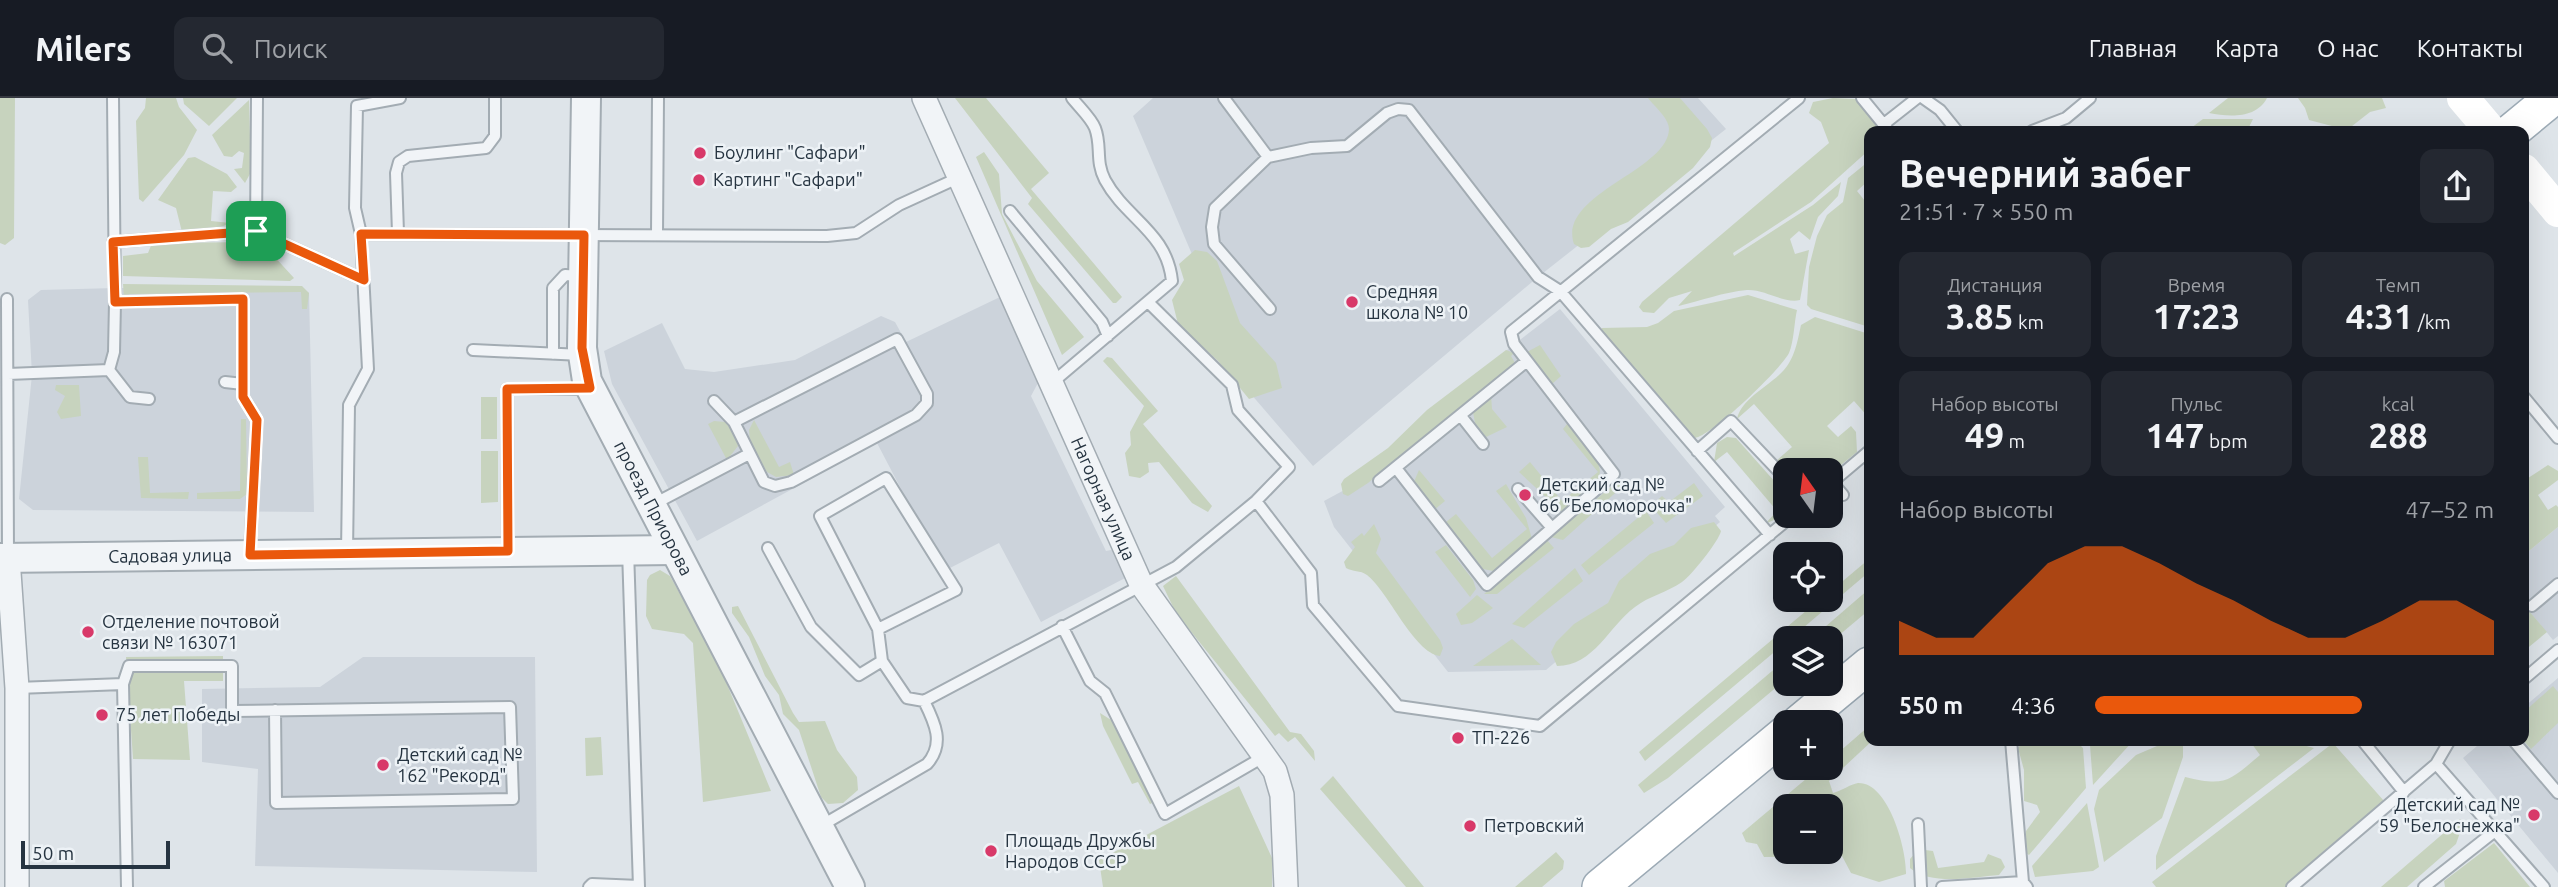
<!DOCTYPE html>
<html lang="ru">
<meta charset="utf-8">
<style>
body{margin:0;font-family:Ubuntu,sans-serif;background:#242831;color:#f1f3f6;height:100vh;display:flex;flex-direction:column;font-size:26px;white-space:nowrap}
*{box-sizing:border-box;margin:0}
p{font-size:23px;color:#9ea1a6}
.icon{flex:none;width:38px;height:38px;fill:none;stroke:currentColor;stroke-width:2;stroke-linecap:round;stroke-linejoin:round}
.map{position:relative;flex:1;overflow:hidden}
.drawer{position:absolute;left:1864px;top:28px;width:665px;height:620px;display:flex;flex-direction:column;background:#171b24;border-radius:14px;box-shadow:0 7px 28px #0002}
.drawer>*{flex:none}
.needle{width:46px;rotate:346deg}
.buttons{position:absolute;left:1773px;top:360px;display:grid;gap:14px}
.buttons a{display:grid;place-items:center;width:70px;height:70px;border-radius:14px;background:#171b24;box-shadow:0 7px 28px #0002;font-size:35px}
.scale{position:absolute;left:21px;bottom:18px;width:149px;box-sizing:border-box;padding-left:7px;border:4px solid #263441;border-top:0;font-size:19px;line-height:24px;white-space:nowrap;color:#263441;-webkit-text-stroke:5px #edf2f6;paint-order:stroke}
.pin{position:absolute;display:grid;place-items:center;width:60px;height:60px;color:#fff;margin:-30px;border-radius:14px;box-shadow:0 4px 10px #0006}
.round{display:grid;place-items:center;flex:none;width:74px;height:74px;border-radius:14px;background:#242831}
.head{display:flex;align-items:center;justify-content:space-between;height:119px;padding:0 35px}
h1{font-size:38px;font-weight:700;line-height:52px}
.stats{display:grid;grid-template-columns:repeat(3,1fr);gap:10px;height:119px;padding:7px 35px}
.stats div{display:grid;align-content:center;border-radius:14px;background:#242831;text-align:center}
.stats b{font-size:35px;font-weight:700}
.stats small{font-size:19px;font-weight:400}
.stats p{font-size:19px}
.chart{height:196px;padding:14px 35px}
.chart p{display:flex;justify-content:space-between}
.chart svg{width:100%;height:126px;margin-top:7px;fill:#ea580c;opacity:.7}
ul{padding:0 35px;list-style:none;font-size:23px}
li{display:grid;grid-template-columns:112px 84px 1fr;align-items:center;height:52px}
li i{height:18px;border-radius:9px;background:#ea580c}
header{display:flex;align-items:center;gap:42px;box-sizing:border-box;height:98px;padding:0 35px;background:#171b24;border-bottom:2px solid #363941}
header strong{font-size:33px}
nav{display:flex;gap:38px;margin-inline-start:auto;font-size:24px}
.search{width:490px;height:63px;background:#242831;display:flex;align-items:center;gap:18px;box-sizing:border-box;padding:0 24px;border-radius:14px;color:#9ea1a6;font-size:26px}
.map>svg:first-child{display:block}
.built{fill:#ccd3db}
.green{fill:#c7d3be;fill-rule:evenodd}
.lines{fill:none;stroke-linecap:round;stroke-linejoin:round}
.service-casing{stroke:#a3acb3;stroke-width:14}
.minor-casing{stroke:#a3acb3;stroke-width:26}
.tertiary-casing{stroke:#a3acb3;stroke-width:32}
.primary-casing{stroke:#9caab5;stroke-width:38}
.service{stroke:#f1f4f7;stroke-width:10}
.minor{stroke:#f1f4f7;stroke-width:23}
.tertiary{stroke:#f1f4f7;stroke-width:28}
.secondary{stroke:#fff;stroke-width:32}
.primary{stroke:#fff;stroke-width:35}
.route-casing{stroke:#fff;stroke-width:14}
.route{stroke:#ea580c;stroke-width:9}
.poi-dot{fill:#d83969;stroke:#edf2f6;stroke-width:2.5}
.labels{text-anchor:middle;stroke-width:5;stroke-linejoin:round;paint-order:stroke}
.poi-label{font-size:18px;fill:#263441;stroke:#edf2f6;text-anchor:start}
.street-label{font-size:18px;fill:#263441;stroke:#edf2f6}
</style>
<header>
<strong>Milers</strong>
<div class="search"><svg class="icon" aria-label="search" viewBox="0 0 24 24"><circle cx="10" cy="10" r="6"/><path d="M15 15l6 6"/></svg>Поиск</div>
<nav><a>Главная</a><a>Карта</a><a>О нас</a><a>Контакты</a></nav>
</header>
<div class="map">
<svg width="2558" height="789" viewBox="0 0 2558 789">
<rect width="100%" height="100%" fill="#dee4e9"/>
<path class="built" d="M1153 0H1698L1726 31 1538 179 1313 368 1194 230 1197 168 1133 18Z
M115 190H302L309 195 314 414 33 412 19 401 32 277 28 202 41 192Z
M1000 199 1039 283 1031 298 1106 453 1116 451 1127 479 1041 524 999 445 944 473 877 345 697 443 612 286 604 253 662 225 685 271 714 274 795 262 881 218 895 224 906 244Z
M1560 211 1725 409 1715 418 1720 424 1546 572 1448 574 1334 429 1324 403 1348 390 1507 252Z
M2558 429V538L2553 542 2524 507V457Z
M363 559H535L537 774 255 768 258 671 202 664V591L320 589Z
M2558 580V775L2463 660 2484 642H2524V609Z"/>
<path class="green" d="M0 0H15L14 140 5 147 0 145Z
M146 0H176L179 9 197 32 184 57 143 104 139 101 136 23 145 10Z
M183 0H237L209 28 184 6Z
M955 0H986L1049 75 1031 91 1122 199 1116 205H1113L1028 106 1032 100Z
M1648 0H1680L1707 31 1712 40 1710 49 1693 70 1628 124 1611 131 1589 149 1581 150 1574 146C1557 96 1668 73 1669 31 1669 20 1654 8 1648 0Z
M1833 0 1856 1 1884 33H1869V52L1811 104 1733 155 1734 158 1813 107 1841 84 1838 98 1818 119 1810 142 1799 133 1790 141 1795 156 1809 152 1800 202C1784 206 1765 191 1747 192 1724 194 1700 203 1678 208L1692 193 1669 200 1654 215 1643 214 1639 209 1642 204 1829 45 1821 24 1809 15 1813 4Z
M2228 0H2267C2256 21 2229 19 2209 15Z
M2298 0H2382L2386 10 2370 14 2347 32 2309 22 2305 10Z
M249 2 251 74 245 85 234 71 242 70 244 55 239 53 232 59 224 58 212 37Z
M2203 21H2253L2247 33H2187Z
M984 54 999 76 1002 116 1037 183 1084 239 1062 257 976 59Z
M195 59 227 76 237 89 231 94 213 93 211 123 230 125 212 133 182 134 176 110 158 102 188 60Z
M1869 63V82L1857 93 1869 108V229L1811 211 1807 207 1809 169 1817 138 1827 117 1843 104 1848 80Z
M261 144 294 180 290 183 123 178V158L148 155 152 145Z
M1195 152 1207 154 1217 163 1240 225 1276 265 1282 290 1249 301 1218 263 1178 226 1172 202 1184 182 1179 166Z
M123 186 302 188 309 195 307 211H302L301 194 130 196 124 199Z
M1748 197 1797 212C1794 225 1794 243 1789 255 1781 271 1708 342 1693 340L1600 233 1602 230 1647 229 1658 225 1674 213Z
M1815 219 1869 236V320L1854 303 1827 328 1838 339 1851 328 1856 334 1857 354 1831 375 1785 373 1775 364 1792 349 1754 306 1737 321C1741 302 1765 290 1779 277 1794 264 1797 246 1801 227Z
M1540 247 1561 278 1552 286 1527 254Z
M1506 252 1514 255 1511 258 1515 265 1368 385 1348 398 1343 396 1341 386 1344 381 1388 350 1427 312Z
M1107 259 1112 260 1158 313 1143 326 1212 408 1208 414 1192 405 1159 364 1148 365 1149 374 1140 380 1129 378 1125 355 1131 347 1130 334 1144 308 1103 263Z
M56 287H79L81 318 61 321 57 314 65 298 55 292Z
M1491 297 1492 311 1507 329 1486 339 1475 325 1473 314Z
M481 299H497V341H481Z
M241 321H246L247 396 240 401H197V395L240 393Z
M754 322 779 369 790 364 794 377 776 379 767 374 750 345 749 332Z
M714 323 725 324 733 333 738 348 727 362 708 326Z
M1567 326C1608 373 1615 374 1563 415L1519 374 1530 364 1562 403 1598 374 1563 331Z
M1727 339 1736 340 1785 395V417L1765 426 1777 413 1727 354 1714 364 1717 345Z
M481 353H498V404L481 405Z
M138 359H148L150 395 189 394 188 401 141 400Z
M2548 367 2558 373V382L2538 397 2548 412 2556 407 2558 409V429L2524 457V408L2529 403 2525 382Z
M1419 372 1445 403 1434 412 1413 386Z
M1618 383 1623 388 1563 442 1551 439Z
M1694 385 1703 398 1666 425 1651 408 1662 398 1669 404Z
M1506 386 1526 420 1532 441 1493 473 1483 471 1446 424 1456 416 1492 460 1527 431 1496 393Z
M1646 413 1654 425 1589 477 1581 467Z
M1714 424 1721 433C1719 443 1691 478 1682 484 1668 494 1649 498 1635 509 1609 528 1594 568 1557 568L1551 554 1556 544 1574 526 1608 505 1619 483 1650 456 1674 447 1691 430Z
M1374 426 1381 441 1376 455 1440 542 1443 550 1440 558C1414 555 1388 493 1367 477 1360 472 1353 474 1346 470L1344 464 1355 449 1351 444 1362 435 1364 438Z
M1547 442 1554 450 1497 496H1484Z
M1446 447 1473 482 1476 491 1470 499 1435 454Z
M1869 461V474L1790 541H1785V545L1645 663 1639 654 1819 502H1830L1831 493Z
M1575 470 1583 483 1524 530 1512 526Z
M660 472 670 478 717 562 771 693 703 704 693 545 684 536 652 531 646 518 647 482 650 477Z
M1176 478 1290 634 1301 636 1314 653 1315 663 1295 639 1288 644 1279 635 1275 638 1176 515 1163 488Z
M1869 491V512L1831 544 1830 541H1811Z
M1477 497 1493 510 1472 525 1461 527 1456 516Z
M2524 507 2547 534 2524 553Z
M738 508 793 615 799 624 825 623 837 652 857 679 858 692 843 705 828 706 821 699 799 632 783 616 779 597 765 578 749 539 732 515V509Z
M1512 541 1541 567 1473 568Z
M223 558V583H184L190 662 133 661 126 559Z
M1785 562V582L1668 680 1644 695 1638 687Z
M2553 588 2558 594V625L2531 651 2523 642 2524 614Z
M1100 615 1116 625 1155 704 1150 706 1138 684 1132 686 1103 628Z
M1869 628V642H1873L1829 683 1833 695C1841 693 1851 686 1858 685 1889 684 1907 753 1906 776L1879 784 1851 775 1842 758 1764 759 1757 746 1746 744 1742 735 1819 670H1830L1831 661ZM1785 709H1830V754H1785Z
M601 639 603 677 586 678 585 640Z
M2024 642 2080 647 2083 650 2086 690 2029 757 2026 755V733L2040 714 2037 707 2024 703V672L2018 650Z
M2183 642V659L2162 720 2104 764 2094 711 2099 692 2136 657 2157 648Z
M2249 642H2284L2314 650 2156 772V758L2185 679C2226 689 2229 683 2260 657Z
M2133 643 2093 687 2090 647Z
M2333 645 2384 703 2285 789H2156L2152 784Z
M1333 678 1424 789H1406L1320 691Z
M1239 688 1272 760V789H1103L1099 762Z
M2087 705 2099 769 2093 773 2035 779 2032 768Z
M2460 721 2463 726 2456 746 2407 789H2381Z
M2494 745 2530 789H2445L2444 783Z
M1925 752 1933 753 1938 770 1984 764 1988 756 2001 761 2005 769 1999 777C1973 779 1931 788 1910 770V761L1916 754Z
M1556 754 1564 763 1563 771 1542 789H1515Z"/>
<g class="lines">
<defs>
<path id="service" d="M1224 0 1268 59
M1862 0 1889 33
M1923 0 1940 12 1957 33
M1884 26 1917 0
M2032 33 2066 20 2090 0
M1010 113 1102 224 1108 238
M256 133 257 0
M398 135 396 75 399 64 408 58 486 50 495 38V0
M361 136 827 138 856 135 899 107 958 80
M657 136 658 0
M113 144 256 133 364 182
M7 201 8 457
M115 204 243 201V299L257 322 250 455
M1270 211 1214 146 1212 129 1215 110 1268 59 1311 50 1347 48 1387 15 1398 11 1409 12 1538 179 1560 193 1770 437
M473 252 582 257
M553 256V190L565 177 581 178
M109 272 130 299 149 301
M8 276 109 272 114 254 115 204 113 0
M225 284 243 286
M1053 284 1172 183C1167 134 1126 121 1105 82 1095 63 1102 48 1095 30 1091 20 1079 9 1072 0
M2524 299 2558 340
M714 303 734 324 764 384 775 388 791 384 916 317 927 305V296L897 241 734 324
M1461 318 1483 346
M1697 353 1731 323 1785 380
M1396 370 1487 487 1614 376 1514 246 1511 234 1799 0
M1379 383 1527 263
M1832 384 1843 397
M1830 386 1869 353
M1518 391 1552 430
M1256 403 1311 475 1313 507 1398 608 1540 628 1792 418
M652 407 749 356
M768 450 811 529 859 577 882 563
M628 452 639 789
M508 453 507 291H587
M347 455 349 307 368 271 361 136 355 110 357 8 400 0
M2532 508 2558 486
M1062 528 1090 583 1105 595 1165 716 1265 658
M878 531 956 492 886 380 820 418 878 531 882 563 907 600 924 603 1176 469 1256 403 1289 369 1238 312 1232 287 1148 204
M2524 581 2558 552
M17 590 123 586
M2011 642 2023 784 2027 789
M2362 642 2404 694
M2513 642 2558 695
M2436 666 2544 789
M1918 726 1921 789
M819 729 927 666C945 646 935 625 924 603
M127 789 123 586 129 568H232V613L510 609 513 701 276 705 275 612
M589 789 592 786 639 788
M1942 789 2023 784
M2292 789 2436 666 2450 642
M2424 789 2495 733"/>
<g id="minor">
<path id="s1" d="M924 0 1141 486 1275 673 1282 697 1286 789"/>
<path d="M8 460 17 590V789"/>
</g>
<g id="tertiary">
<path id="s2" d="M586 0 582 250 587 283 850 789"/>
<path id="s3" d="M0 460 674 452"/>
</g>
<path id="primary" d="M2512 33 2552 0
M1799 625 1869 567
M1600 789 1785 636"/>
</defs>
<use href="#service" class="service-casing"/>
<use href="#minor" class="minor-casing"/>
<use href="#tertiary" class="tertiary-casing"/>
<use href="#primary" class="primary-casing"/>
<use href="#service" class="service"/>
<use href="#minor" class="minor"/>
<use href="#tertiary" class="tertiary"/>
<path class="secondary" d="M2463 0 2491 33
M2524 72 2558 113"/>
<use href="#primary" class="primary"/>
</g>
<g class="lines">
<defs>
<path id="route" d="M256 133 364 182 361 136 584 137 582 250 590 290 507 291 508 453 250 457 257 322 243 299V201L115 204 113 144Z"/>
</defs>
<use href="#route" class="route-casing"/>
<use href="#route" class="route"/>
</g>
<g class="poi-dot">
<circle cx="700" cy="55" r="7"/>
<circle cx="699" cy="82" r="7"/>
<circle cx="1352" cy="204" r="7"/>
<circle cx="1525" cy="397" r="7"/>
<circle cx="88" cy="534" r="7"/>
<circle cx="102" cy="617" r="7"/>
<circle cx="1458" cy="640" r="7"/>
<circle cx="383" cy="667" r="7"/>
<circle cx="2534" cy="717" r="7"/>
<circle cx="1470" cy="728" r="7"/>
<circle cx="991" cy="753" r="7"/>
</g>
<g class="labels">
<g class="poi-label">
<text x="714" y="61">Боулинг "Сафари"</text>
<text x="713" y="88">Картинг "Сафари"</text>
<text x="1366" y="200">Средняя<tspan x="1366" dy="21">школа № 10</tspan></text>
<text x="1539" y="393">Детский сад №<tspan x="1539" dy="21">66 "Беломорочка"</tspan></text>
<text x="102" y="530">Отделение почтовой<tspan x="102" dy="21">связи № 163071</tspan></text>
<text x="116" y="623">75 лет Победы</text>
<text x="1472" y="646">ТП-226</text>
<text x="397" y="663">Детский сад №<tspan x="397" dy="21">162 "Рекорд"</tspan></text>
<text x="2520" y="713" text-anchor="end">Детский сад №<tspan x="2520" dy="21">59 "Белоснежка"</tspan></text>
<text x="1484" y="734">Петровский</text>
<text x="1005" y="749">Площадь Дружбы<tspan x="1005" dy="21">Народов СССР</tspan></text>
</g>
<g class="street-label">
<text dy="6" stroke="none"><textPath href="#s1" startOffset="439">Нагорная улица</textPath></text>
<text dy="6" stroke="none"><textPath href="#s2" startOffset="427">проезд Приорова</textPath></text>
<text dy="6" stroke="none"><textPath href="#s3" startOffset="170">Садовая улица</textPath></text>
</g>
</g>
</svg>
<div class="buttons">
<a><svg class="needle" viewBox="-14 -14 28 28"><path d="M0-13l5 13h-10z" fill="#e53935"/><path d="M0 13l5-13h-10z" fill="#9ea1a6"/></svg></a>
<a><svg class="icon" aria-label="locate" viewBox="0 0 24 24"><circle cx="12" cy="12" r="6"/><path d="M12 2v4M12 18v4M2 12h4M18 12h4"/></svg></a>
<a><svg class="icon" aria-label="layers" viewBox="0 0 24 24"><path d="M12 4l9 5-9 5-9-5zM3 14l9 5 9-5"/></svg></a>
<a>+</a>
<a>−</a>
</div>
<div class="scale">50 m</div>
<div class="pin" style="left:256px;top:133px;background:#1e9e55"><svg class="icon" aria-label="arrive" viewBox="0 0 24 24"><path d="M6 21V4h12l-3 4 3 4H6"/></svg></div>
<section class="drawer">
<div class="head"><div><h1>Вечерний забег</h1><p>21:51 · 7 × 550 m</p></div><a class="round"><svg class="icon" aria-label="share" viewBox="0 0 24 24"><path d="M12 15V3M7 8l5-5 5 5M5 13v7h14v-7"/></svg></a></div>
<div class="stats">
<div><p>Дистанция</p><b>3.85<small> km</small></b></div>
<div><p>Время</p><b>17:23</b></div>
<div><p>Темп</p><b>4:31<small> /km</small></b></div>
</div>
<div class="stats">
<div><p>Набор высоты</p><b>49<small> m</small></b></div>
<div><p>Пульс</p><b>147<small> bpm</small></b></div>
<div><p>kcal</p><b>288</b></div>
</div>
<div class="chart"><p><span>Набор высоты</span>47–52 m</p>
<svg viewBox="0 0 160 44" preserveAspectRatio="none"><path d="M0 44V32L10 38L20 38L30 25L40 12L50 6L60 6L70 12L80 19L90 25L100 32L110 38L120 38L130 32L140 25L150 25L160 32V44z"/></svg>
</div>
<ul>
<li><b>550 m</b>4:36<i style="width:67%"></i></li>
</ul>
</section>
</div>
